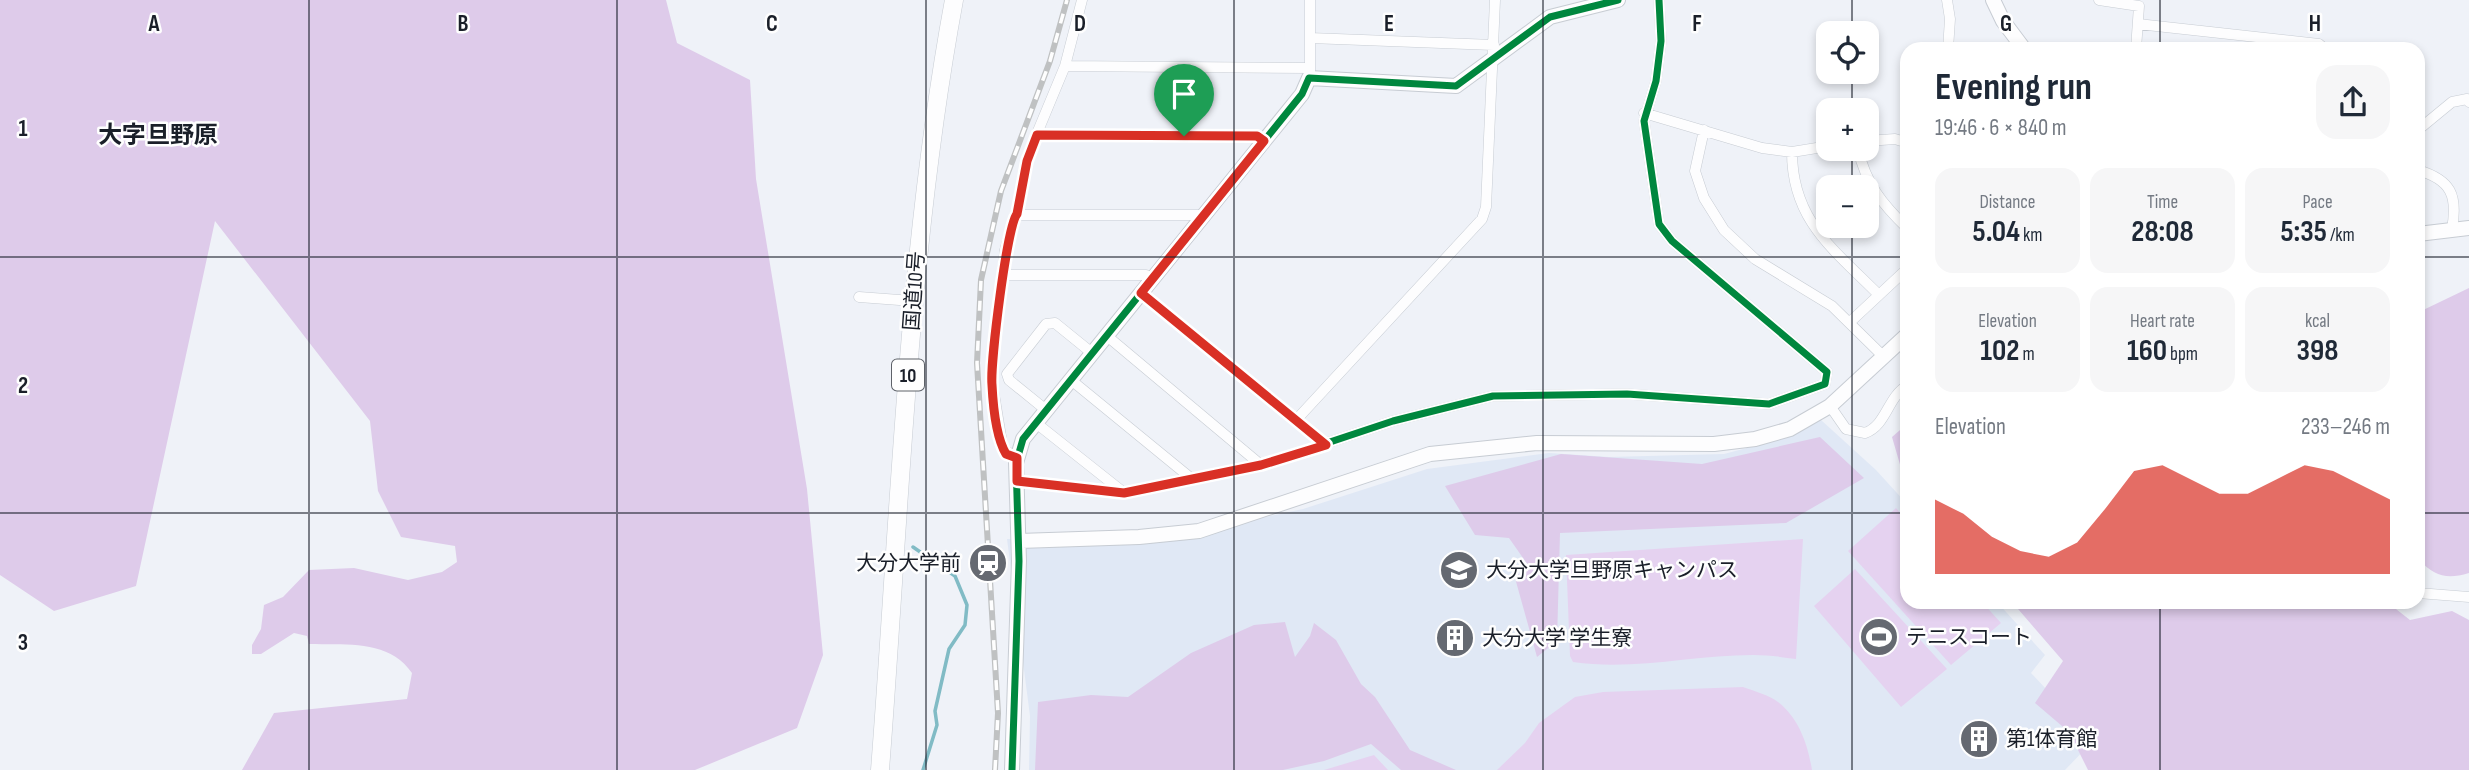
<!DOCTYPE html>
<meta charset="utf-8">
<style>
body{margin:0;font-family:"Sofia Sans Condensed","Noto Sans JP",sans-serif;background:#f6f6f7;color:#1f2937;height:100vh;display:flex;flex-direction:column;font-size:26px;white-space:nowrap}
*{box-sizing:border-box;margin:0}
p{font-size:23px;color:#747a83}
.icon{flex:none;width:38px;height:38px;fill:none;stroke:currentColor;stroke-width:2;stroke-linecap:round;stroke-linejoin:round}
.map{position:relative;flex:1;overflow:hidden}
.panel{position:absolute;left:1900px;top:42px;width:525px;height:567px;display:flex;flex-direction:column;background:#fff;border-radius:21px;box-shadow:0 4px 10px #0003}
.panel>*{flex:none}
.fabs{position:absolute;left:1816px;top:21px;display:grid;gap:14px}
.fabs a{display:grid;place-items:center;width:63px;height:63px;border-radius:14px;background:#fff;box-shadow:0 4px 10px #0003;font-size:35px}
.pin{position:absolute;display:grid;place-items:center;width:60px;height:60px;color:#fff;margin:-72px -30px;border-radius:50% 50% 50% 0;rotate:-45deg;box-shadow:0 0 7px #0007}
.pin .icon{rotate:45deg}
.round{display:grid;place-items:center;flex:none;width:74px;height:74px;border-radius:21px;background:#f6f6f7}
.overview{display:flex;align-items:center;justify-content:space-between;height:119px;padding:0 35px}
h1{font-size:38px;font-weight:700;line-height:52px}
.stats{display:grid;grid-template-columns:repeat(3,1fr);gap:10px;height:119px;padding:7px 35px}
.stats div{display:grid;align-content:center;border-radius:18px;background:#f6f6f7;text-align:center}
.stats b{font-size:30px;font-weight:700}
.stats small{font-size:19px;font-weight:400}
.stats p{font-size:19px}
.chart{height:196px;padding:14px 35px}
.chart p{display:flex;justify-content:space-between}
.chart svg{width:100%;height:126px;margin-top:7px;fill:#d93025;opacity:.7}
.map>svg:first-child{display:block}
.built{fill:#e0e8f5}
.green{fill:#e5d2f0}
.forest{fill:#decbea}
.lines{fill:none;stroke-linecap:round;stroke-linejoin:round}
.stream{stroke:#81bbc5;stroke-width:3.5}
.street-casing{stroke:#c7ccd3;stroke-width:11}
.secondary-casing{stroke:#c7ccd3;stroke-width:16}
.highway-casing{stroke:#c7ccd3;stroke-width:19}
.street{stroke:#fdfdfe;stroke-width:10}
.secondary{stroke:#fdfdfe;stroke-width:14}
.highway{stroke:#fdfdfe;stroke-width:18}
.rail-casing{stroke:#bfc1c2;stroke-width:6}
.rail{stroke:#fefefe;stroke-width:3.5;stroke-dasharray:10;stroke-linecap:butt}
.cycleway-casing{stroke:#fefefe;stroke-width:11}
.cycleway{stroke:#00873e;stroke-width:7}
.route-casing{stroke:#fff;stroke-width:14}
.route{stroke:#d93025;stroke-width:9}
.grid{fill:none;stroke:#1a1f29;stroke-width:2;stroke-opacity:0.55}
.labels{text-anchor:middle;stroke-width:5;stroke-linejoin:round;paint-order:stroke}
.shield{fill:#fefefe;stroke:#5e6269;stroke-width:2}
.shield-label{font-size:19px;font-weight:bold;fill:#1a1f29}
.street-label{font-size:21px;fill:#1a1f29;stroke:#fefefe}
.poi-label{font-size:21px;fill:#1a1f29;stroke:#fefefe;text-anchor:start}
.quarter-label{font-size:24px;font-weight:bold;fill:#1a1f29;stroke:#fefefe}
.grid-label{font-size:23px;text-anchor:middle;font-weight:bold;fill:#1a1f29;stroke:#fefefe;stroke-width:5;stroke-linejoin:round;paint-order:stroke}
</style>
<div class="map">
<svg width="2469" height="770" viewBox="0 0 2469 770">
<rect width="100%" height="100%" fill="#eff2f8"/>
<path class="built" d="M1821 420 1876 470 1907 504 1908 602H1997L2045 655 2031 673 2094 740 2065 770H1029L1030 716 1007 539 1122 538 1209 529 1303 509 1427 469 1549 453 1609 457 1724 454 1762 444Z"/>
<path class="green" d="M1896 508 1907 521 1908 602H1982L2001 623 1951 665 1848 551Z
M1803 539 1796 659C1782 657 1767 655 1753 655 1693 655 1633 671 1573 662L1570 656 1566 555Z
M1855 569 1947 669 1901 707 1814 606Z
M1743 687C1754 691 1769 695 1778 702 1799 718 1808 745 1812 770H1497L1525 743 1539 723 1575 697 1603 692Z
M1374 755 1388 770H1324Z"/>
<path class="forest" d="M0 0H666L677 43 750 80 756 179 807 489 823 655 797 728 695 770H242L274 713 407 699 412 673C389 639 345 645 309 644L307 636 294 633 261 654H252V645L261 629 264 605 283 597 309 570 354 568 408 580 442 572 457 562 455 546 401 537 378 491 370 421 215 221 136 586 54 611 0 575Z
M2469 288V573C2446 580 2435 576 2419 560V312Z
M1907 424V478L1901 468 1892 437Z
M1820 437 1864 478 1786 523 1560 533 1557 641 1537 657 1515 578 1528 565 1509 538 1475 535 1445 486 1561 454 1702 464Z
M2012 602H2387L2410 620 2452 611 2469 620V770H2088L2069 732 2035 703 2063 661Z
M1285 622 1295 657 1310 636 1314 623 1336 640 1361 684 1375 697 1410 750 1456 770H1401L1371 744 1324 761 1283 770H1035L1038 702 1091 695 1128 697 1191 653 1254 625Z"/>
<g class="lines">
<path class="stream" d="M913 547 955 576 967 605 965 625 949 649 935 711 937 725 923 770"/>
<defs>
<path id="street" d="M1947 0 1950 19 1948 49
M2099 0 2139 6 2136 49
M2138 24 2319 44 2325 49
M1310 38 1494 45
M1065 66 1309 68
M1310 73V0
M1644 113 1762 148 1792 152 1829 146
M1704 130 1695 171 1704 198 1724 230 1755 259 1832 306 1884 357
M2418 130 2452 102 2467 99 2469 102
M1037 135 1257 136 1264 141
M1867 141 1895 139 1908 143
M1858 149C1866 184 1882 204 1908 229
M1792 152C1792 220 1833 249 1878 294
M2418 170C2451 180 2458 195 2452 229
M1017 214 1028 155 1065 66 1082 0
M1008 275H1146L1152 279
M1141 293 1326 445
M859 297 913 301
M1850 322 1908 268
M1107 336 1261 465
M1071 380 1192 479
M1830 406 1846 429 1865 433C1887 425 1887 397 1908 385
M1046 410 1009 380 1007 374 1046 324 1055 323 1092 353
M1297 419 1482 219 1486 207 1495 0
M1036 423 1123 492
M1017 458 1003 449 991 376 1005 250 1015 215H1199L1202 218
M1017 481 1124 493 1261 465 1393 421 1493 396 1627 394 1769 404 1825 384 1827 372 1672 241 1659 224 1644 121 1656 81 1661 41 1659 0
M2418 593 2469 597"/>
<path id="secondary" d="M1993 0 2003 21 2024 49
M2418 234 2469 228
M1019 541 1139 537 1199 531 1430 454 1537 443 1714 444 1755 439 1790 429 1830 406 1908 334
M1012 770 1019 561 1016 463 1023 439 1302 94 1309 78 1456 86 1550 17 1618 0"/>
<path id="highway" d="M880 770C900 513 907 254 954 0"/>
</defs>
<use href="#street" class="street-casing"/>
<use href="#secondary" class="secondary-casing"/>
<use href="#highway" class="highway-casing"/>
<use href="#street" class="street"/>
<use href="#secondary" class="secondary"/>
<use href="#highway" class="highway"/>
<defs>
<path id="rail" d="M995 770 998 713 977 363 981 280 1001 191 1050 61 1067 0"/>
</defs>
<use href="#rail" class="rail-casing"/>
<use href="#rail" class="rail"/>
<defs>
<path id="cycleway" d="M1017 481 1124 493 1261 465 1393 421 1493 396 1627 394 1769 404 1825 384 1827 372 1672 241 1659 224 1644 121 1656 81 1661 41 1659 0
M1012 770 1019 561 1016 463 1023 439 1302 94 1309 78 1456 86 1550 17 1618 0"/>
</defs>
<use href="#cycleway" class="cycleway-casing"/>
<use href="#cycleway" class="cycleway"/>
</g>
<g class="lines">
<defs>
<path id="route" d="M1037 135 1257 136 1264 141 1141 293 1326 445 1261 465 1124 493 1017 481V458L1006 454C996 437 993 405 992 385 990 364 1007 225 1017 214L1027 161Z"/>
</defs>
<use href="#route" class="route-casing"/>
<use href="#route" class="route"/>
</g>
<path class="grid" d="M309 0V770M617 0V770M926 0V770M1234 0V770M1543 0V770M1852 0V33M2160 0V49M1852 72V110M1852 149V187M1852 226V770M0 257H1908M2418 257H2469M0 513H1908M2418 513H2469M2160 602V770"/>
<defs>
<symbol id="station-disc" viewBox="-11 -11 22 22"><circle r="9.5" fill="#656971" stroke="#fefefe"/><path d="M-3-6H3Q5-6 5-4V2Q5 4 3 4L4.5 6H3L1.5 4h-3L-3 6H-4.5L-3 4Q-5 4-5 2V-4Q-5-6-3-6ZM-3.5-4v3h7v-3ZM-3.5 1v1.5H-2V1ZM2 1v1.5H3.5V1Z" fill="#fff"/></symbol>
<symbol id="university-disc" viewBox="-11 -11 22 22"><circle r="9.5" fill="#656971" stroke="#fefefe"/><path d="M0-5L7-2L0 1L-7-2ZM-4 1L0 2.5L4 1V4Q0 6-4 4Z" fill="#fff"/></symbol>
<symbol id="stadium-disc" viewBox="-11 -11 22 22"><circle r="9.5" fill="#656971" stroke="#fefefe"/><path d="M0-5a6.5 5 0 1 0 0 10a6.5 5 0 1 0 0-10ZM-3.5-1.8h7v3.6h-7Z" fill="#fff"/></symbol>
<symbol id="building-disc" viewBox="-11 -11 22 22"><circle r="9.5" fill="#656971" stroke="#fefefe"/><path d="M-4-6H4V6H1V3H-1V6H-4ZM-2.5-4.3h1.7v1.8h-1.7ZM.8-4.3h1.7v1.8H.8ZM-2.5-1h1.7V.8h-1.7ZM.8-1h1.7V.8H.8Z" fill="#fff"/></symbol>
</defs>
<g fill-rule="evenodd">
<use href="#station-disc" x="966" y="541" width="44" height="44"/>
<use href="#university-disc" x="1437" y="548" width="44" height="44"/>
<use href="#stadium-disc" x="1857" y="615" width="44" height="44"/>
<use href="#building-disc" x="1433" y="616" width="44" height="44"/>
<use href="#building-disc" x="1957" y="717" width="44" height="44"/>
</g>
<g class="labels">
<rect class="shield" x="892" y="359.5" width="32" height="31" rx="5"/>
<g class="shield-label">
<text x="908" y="382">10</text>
</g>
<g class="street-label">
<text transform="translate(914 291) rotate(-86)" y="7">国道10号</text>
</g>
<g class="poi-label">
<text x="961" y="570" text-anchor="end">大分大学前</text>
<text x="1486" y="577">大分大学旦野原キャンパス</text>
<text x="1906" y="644">テニスコート</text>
<text x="1482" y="645">大分大学 学生寮</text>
<text x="2006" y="746">第1体育館</text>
</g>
<g class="quarter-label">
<text x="158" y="143">大字旦野原</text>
</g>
</g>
<g class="grid-label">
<text x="154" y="31">A</text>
<text x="463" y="31">B</text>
<text x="772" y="31">C</text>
<text x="1080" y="31">D</text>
<text x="1389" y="31">E</text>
<text x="1697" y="31">F</text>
<text x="2006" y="31">G</text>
<text x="2315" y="31">H</text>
<text x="23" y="136">1</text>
<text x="23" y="393">2</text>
<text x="23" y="650">3</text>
</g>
</svg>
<div class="fabs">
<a><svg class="icon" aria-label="locate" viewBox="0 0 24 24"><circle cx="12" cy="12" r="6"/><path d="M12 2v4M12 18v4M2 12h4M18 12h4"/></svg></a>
<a>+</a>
<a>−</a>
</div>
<div class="pin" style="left:1184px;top:136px;background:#1e9e55"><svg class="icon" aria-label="arrive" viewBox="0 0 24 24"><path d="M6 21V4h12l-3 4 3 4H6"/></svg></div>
<section class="panel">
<div class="overview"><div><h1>Evening run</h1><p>19:46 · 6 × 840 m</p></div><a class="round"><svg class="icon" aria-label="share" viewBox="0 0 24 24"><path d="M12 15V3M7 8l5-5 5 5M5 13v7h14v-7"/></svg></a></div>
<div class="stats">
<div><p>Distance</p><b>5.04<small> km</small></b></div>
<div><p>Time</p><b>28:08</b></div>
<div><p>Pace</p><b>5:35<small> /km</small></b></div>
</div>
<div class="stats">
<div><p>Elevation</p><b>102<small> m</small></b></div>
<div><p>Heart rate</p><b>160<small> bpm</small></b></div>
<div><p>kcal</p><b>398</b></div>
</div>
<div class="chart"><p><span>Elevation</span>233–246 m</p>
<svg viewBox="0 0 160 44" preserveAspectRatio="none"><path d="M0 44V18L10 23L20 31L30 36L40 38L50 33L60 21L70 8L80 6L90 11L100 16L110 16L120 11L130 6L140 8L150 13L160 18V44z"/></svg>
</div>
</section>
</div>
